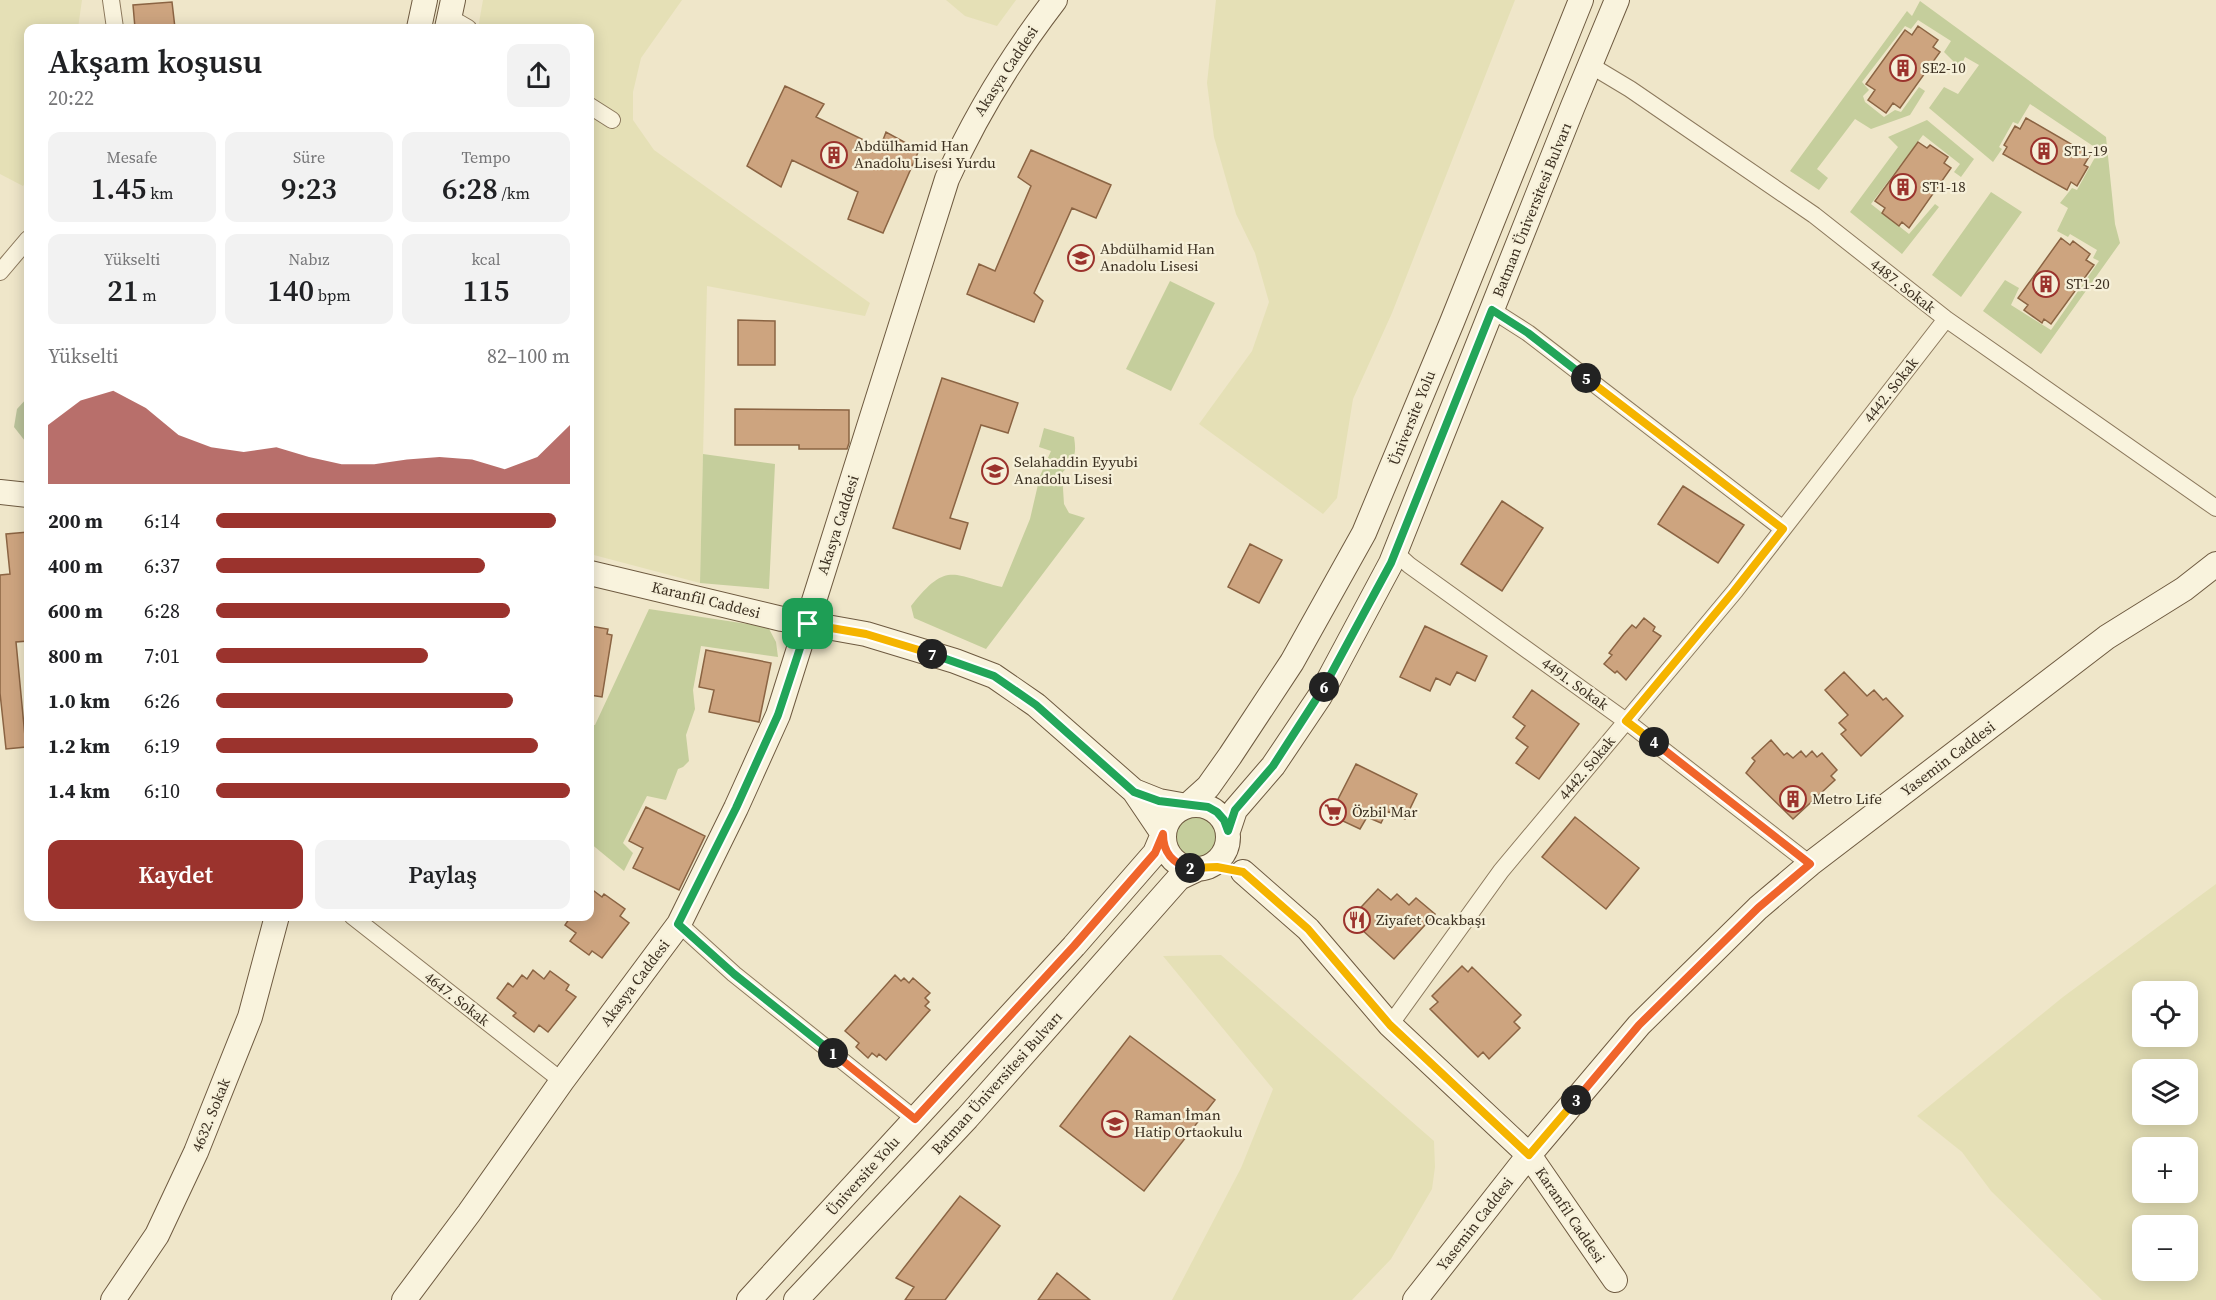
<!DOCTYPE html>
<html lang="tr">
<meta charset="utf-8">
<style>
body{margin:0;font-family:"Source Serif 4",serif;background:#f2f2f2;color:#202124;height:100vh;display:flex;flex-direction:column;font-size:22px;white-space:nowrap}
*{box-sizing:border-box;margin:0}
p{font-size:20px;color:#757577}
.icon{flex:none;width:33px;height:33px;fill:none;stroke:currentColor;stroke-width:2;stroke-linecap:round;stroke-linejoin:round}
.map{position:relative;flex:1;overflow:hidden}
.sheet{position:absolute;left:24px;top:24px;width:570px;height:897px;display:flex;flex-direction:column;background:#fff;border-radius:12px;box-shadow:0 3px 15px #0003}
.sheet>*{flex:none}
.controls{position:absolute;left:2132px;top:981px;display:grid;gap:12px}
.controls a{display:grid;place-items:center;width:66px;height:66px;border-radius:12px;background:#fff;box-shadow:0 3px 15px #0003;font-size:30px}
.pin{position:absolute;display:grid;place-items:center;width:51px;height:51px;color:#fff;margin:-26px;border-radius:12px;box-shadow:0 3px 9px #0006}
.km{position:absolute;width:30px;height:30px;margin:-15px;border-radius:50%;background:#222;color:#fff;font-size:16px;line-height:30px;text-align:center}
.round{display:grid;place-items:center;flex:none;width:63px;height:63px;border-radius:12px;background:#f2f2f2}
.head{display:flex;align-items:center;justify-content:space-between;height:102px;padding:0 24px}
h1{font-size:33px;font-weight:600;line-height:45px}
.stats{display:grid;grid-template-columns:repeat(3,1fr);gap:9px;height:102px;padding:6px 24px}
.stats div{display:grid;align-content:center;border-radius:12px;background:#f2f2f2;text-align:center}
.stats b{font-size:30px;font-weight:600}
.stats small{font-size:16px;font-weight:400}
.stats p{font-size:16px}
.chart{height:168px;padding:12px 24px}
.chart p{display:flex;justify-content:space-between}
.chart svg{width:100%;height:108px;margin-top:6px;fill:#9b332d;opacity:.7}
.action{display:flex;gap:12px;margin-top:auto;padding:12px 24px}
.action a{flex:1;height:69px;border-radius:12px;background:#9b332d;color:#fff;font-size:24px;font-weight:600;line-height:69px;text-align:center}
.action a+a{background:#f2f2f2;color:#202124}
ul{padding:0 24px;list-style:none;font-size:20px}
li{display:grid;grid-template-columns:96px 72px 1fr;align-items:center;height:45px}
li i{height:15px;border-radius:8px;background:#9b332d}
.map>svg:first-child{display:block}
.farmland{fill:#e5e0b6;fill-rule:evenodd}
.green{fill:#c5ce9c}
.cemetery{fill:#bbc39b}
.building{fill:#cda47f;stroke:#8b6443;stroke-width:1.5}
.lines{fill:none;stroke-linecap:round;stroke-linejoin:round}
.street-casing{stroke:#8c795d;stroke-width:18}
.secondary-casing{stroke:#6e5a40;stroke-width:26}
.street{stroke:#f9f3dd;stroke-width:16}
.secondary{stroke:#f9f3dd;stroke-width:24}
.split-1-casing{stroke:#fff;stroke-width:12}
.split-2-casing{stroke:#fff;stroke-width:12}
.split-3-casing{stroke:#fff;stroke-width:12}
.split-4-casing{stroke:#fff;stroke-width:12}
.split-5-casing{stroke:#fff;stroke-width:12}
.split-6-casing{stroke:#fff;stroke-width:12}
.split-7-casing{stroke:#fff;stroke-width:12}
.split-8-casing{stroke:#fff;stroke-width:12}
.split-1{stroke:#22a559;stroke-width:8}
.split-2{stroke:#f0652b;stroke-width:8}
.split-3{stroke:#f5b400;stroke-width:8}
.split-4{stroke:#f0652b;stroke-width:8}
.split-5{stroke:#f5b400;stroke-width:8}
.split-6{stroke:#22a559;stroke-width:8}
.split-7{stroke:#22a559;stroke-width:8}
.split-8{stroke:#f5b400;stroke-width:8}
.labels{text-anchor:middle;stroke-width:4.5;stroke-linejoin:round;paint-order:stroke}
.poi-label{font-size:15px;fill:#3c3021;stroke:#f6f0d9;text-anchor:start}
.street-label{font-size:15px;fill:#3c3021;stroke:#f6f0d9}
</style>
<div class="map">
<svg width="2216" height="1300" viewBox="0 0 2216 1300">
<rect width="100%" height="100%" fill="#efe6c9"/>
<path class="farmland" d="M0 0H82L78 28H28V178L23 186 0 174Z
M483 0H682L641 58 633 92V120L654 150 870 303 865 316 707 286 700 583 590 554V28H478Z
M946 0H1016L997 26 965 16Z
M1216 0H1515L1392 313 1353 399 1337 498 1323 514 1199 424 1252 351 1269 302 1255 253 1236 214 1214 137 1207 83Z
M2216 884V1300H2102L1991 1191 1962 1152 1917 1116 2063 997ZM2142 992H2187V1036H2142ZM2142 1070H2187V1114H2142ZM2142 1148H2187V1192H2142ZM2142 1226H2187V1270H2142Z
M1221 955 1434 1141 1435 1167 1432 1189 1391 1259 1352 1300H1172L1241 1168 1273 1089 1163 956Z"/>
<path class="green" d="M1920 1 2106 137 2115 224 2120 243 2041 354 1983 311 2005 280 2019 288 2011 305 2051 330 2099 261 2093 258 2097 250 2070 234 2068 237 2057 231 2068 208 2060 203 2072 188 2077 190 2099 150 2030 104 2018 124 2013 122 1999 147 2002 149 1993 162 1929 108 1944 87 1958 94 1979 65 1965 57 1960 68 1944 52 1951 41 1918 20 1911 29 1905 26 1862 82 1869 90 1863 96 1865 102 1884 117 1895 110 1901 112 1919 87 1925 91 1910 115 1871 129 1855 119 1817 169 1828 178 1819 190 1790 171 1907 11 1912 16Z
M1927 120 1974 159 1961 177 1954 172 1960 164 1923 135 1871 204 1909 234 1935 204 1939 207 1902 254 1850 212 1898 147 1888 137Z
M1991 192 2022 212 1961 297 1932 275Z
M1170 281 1215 303 1171 391 1126 369Z
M1044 428 1074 437C1077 456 1074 459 1062 473L1064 504 1069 513 1085 518 986 649 914 618 911 606C948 559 953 576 1002 587L1030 519 1040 476 1051 451 1039 447Z
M703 454 775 464 769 589 700 583Z
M649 609 768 627 776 642 778 657 701 646 693 690 695 709 686 735 689 761 683 767 678 769 666 800 647 796 623 843 633 853 624 871 590 843V725H595Z
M1172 837a23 23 0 1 1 46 0a23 23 0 1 1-46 0Z"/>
<path class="cemetery" d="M28 397V442L25 441 14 427 17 409Z"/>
<path class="building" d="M172 2 175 28H135L133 5Z
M1918 26 1938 40 1933 47 1940 52 1900 108 1893 103 1886 113 1868 100 1875 90 1866 84 1905 30 1912 35Z
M785 86 824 104 816 117 880 148 886 132 919 150 883 233 848 219 858 192 792 160 781 187 747 166Z
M2026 118 2090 155 2084 165 2088 167 2077 186 2071 182 2067 190 2003 154 2007 147 2004 145 2015 126 2020 129Z
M1918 142 1927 148 1930 145 1948 157 1944 163 1951 168 1909 228 1902 222 1899 226 1882 213 1885 208 1875 201Z
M1031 150 1111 185 1096 218 1072 208 1034 293 1043 301 1034 322 967 294 979 264 995 271 1031 186 1018 177Z
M2061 238 2070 245 2073 241 2090 254 2086 260 2094 265 2051 324 2044 319 2042 323 2024 310 2028 305 2018 298Z
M738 320 775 321V365H738Z
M942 378 1018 403 1008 433 981 425 950 518 968 523 960 549 893 528Z
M735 409 849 410V443L847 449H799V445H735Z
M1683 486 1744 525 1718 563 1658 524Z
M1502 501 1543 528 1502 591 1461 564Z
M28 532V641L16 642 26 747 6 749 0 693V575L10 574 6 534Z
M1250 544 1282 560 1259 603 1228 587Z
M1644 618 1655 627 1653 631 1661 636 1626 680 1617 671 1615 673 1604 664 1612 655 1609 653 1624 634 1632 625 1636 628Z
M590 626 608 629 607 634 612 635 602 697 590 695Z
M1425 626 1487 656 1475 681 1457 672 1450 685 1436 678 1430 691 1400 677Z
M706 650 771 663 759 722 709 712 714 690 699 687Z
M1844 672 1867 696 1874 690 1883 700 1886 698 1903 716 1861 756 1841 734 1846 730 1839 723 1848 715 1825 690Z
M1532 690 1579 724 1539 779 1516 763 1528 747 1516 738 1525 726 1513 717Z
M1771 740 1784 755 1787 753 1793 758 1801 751 1806 757 1812 751 1817 757 1822 753 1837 770 1831 776 1835 780 1793 819 1746 773 1755 761 1752 758Z
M1356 764 1417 794 1405 819 1387 811 1381 823 1367 817 1360 829 1330 815Z
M646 807 705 836 679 890 633 868 643 848 629 841Z
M1575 817 1639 868 1606 909 1542 857Z
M590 888 602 897 604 894 625 909 620 916 629 923 602 958 592 951 589 955 570 941 576 933 565 925 571 916H590Z
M1378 889 1391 900 1397 894 1409 905 1416 898 1435 914 1394 959 1350 919Z
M1462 966 1468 972 1472 967 1521 1015 1514 1022 1520 1028 1489 1059 1483 1052 1478 1057 1430 1009 1438 1002 1432 996Z
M533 970 544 979 550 971 569 985 566 990 576 997 548 1032 539 1025 534 1032 513 1016 516 1013 497 998 508 983 513 987 522 975 527 979Z
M895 975 901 981 904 978 909 983 913 978 930 993 925 998 929 1002 925 1006 930 1010 886 1060 879 1054 877 1057 872 1053 868 1058 856 1047 859 1043 845 1031Z
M1130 1036 1215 1100 1144 1191 1060 1126Z
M960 1196 1000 1226 945 1300H905L914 1287 896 1278Z
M1057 1273 1090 1300H1038Z"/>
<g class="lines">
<defs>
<path id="street" d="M111 0 115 28
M449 17 468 28
M1590 65 1630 89 1814 215 1946 319 2216 508
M590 106 612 120
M0 272 28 239
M1492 310 1528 333 1783 529
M1395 552 1409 565 1626 721 1810 864
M352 916 562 1081
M679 924 734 974 915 1119
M1390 1025 1501 871 1735 591 1946 319"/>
<path id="secondary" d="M419 28 425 0
M447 28 453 0
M0 492 28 495
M590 573 782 619 866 634 955 661 994 676 1036 705 1134 791 1163 834 1155 853 1074 946 749 1300
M1134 791 1159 801 1187 806 1208 787 1230 756 1292 662 1364 533 1452 322 1581 0
M1164 837a32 32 0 1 1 64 0a32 32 0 1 1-64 0Z
M1228 831 1235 810 1273 766 1320 696 1391 563 1573 106 1617 0
M1243 872 1308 929 1390 1025 1529 1155 1615 1280
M113 1300 157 1235 196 1152 250 1017 277 916
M404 1300 469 1213 562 1081 679 924 736 808 778 715 947 179C976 114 1012 56 1055 0
M796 1300 967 1118 1179 878 1198 869
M1415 1300 1529 1155 1639 1025 1758 908 1810 864 2107 637 2184 589 2216 564"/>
</defs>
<use href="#street" class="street-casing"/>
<use href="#secondary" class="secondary-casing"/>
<use href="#street" class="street"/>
<use href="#secondary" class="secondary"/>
</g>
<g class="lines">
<defs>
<path id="split-1" d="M808 624 778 715 736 808 678 924 734 974 833 1053"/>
<path id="split-2" d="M833 1053 915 1119 1074 946 1155 853 1163 834C1163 852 1173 864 1190 868"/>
<path id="split-3" d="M1190 868 1217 867 1243 872 1308 929 1390 1025 1529 1155 1576 1100"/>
<path id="split-4" d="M1576 1100 1639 1025 1758 908 1810 864 1654 742"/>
<path id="split-5" d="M1586 378 1783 529 1734 591 1626 721 1654 742"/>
<path id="split-6" d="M1324 687 1391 563 1492 310 1528 333 1586 378"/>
<path id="split-7" d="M932 654 994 676 1036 705 1134 792 1159 801 1208 807 1217 812 1224 820 1228 831 1235 810 1273 766 1324 687"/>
<path id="split-8" d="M808 624 866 634 932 654"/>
</defs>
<use href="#split-1" class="split-1-casing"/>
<use href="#split-2" class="split-2-casing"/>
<use href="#split-3" class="split-3-casing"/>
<use href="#split-4" class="split-4-casing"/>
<use href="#split-5" class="split-5-casing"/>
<use href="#split-6" class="split-6-casing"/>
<use href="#split-7" class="split-7-casing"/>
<use href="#split-8" class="split-8-casing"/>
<use href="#split-1" class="split-1"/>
<use href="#split-2" class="split-2"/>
<use href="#split-3" class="split-3"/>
<use href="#split-4" class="split-4"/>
<use href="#split-5" class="split-5"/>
<use href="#split-6" class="split-6"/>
<use href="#split-7" class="split-7"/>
<use href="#split-8" class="split-8"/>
</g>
<defs>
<symbol id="building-ring" viewBox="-11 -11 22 22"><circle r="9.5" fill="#f6f0d9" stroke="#9b332d" stroke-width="1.5"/><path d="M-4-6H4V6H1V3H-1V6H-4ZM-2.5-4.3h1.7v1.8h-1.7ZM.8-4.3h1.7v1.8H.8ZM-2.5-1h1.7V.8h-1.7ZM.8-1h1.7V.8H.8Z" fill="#9b332d"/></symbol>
<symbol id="school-ring" viewBox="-11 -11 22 22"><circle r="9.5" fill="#f6f0d9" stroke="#9b332d" stroke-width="1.5"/><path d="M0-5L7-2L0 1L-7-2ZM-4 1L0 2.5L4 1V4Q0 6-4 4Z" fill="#9b332d"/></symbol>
<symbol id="supermarket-ring" viewBox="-11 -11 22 22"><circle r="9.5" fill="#f6f0d9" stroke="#9b332d" stroke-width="1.5"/><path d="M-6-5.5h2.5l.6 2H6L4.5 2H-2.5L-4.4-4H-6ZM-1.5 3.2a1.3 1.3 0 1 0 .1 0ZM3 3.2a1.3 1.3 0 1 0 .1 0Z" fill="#9b332d"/></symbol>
<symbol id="restaurant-ring" viewBox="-11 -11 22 22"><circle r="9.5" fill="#f6f0d9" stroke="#9b332d" stroke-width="1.5"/><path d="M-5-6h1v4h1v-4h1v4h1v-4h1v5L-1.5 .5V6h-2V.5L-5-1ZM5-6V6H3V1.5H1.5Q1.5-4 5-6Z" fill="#9b332d"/></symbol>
</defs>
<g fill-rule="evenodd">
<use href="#building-ring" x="1888" y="53" width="30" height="30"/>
<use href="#building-ring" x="2029" y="136" width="30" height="30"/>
<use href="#building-ring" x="819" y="140" width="30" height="30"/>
<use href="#building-ring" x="1888" y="172" width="30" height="30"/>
<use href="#school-ring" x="1066" y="243" width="30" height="30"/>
<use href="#building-ring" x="2031" y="269" width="30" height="30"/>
<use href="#school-ring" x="980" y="456" width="30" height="30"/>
<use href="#building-ring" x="1778" y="784" width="30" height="30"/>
<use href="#supermarket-ring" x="1318" y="797" width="30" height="30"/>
<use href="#restaurant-ring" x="1342" y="905" width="30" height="30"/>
<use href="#school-ring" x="1100" y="1109" width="30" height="30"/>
</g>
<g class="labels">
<g class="poi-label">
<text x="1922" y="73">SE2-10</text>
<text x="854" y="151">Abdülhamid Han<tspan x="854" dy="17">Anadolu Lisesi Yurdu</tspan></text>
<text x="2064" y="156">ST1-19</text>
<text x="1922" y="192">ST1-18</text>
<text x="1100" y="254">Abdülhamid Han<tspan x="1100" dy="17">Anadolu Lisesi</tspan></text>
<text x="2066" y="289">ST1-20</text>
<text x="1014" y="467">Selahaddin Eyyubi<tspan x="1014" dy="17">Anadolu Lisesi</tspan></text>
<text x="1812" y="804">Metro Life</text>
<text x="1352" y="817">Özbil Mar</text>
<text x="1376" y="925">Ziyafet Ocakbaşı</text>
<text x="1134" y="1120">Raman İman<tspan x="1134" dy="17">Hatip Ortaokulu</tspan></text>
</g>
<g class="street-label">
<text transform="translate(1006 71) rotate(-57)" y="5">Akasya Caddesi</text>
<text transform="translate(1532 210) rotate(-68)" y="5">Batman Üniversitesi Bulvarı</text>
<text transform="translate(1903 286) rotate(38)" y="5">4487. Sokak</text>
<text transform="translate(1891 390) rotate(-52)" y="5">4442. Sokak</text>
<text transform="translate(1412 418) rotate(-68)" y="5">Üniversite Yolu</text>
<text transform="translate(838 525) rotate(-72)" y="5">Akasya Caddesi</text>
<text transform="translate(706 600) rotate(14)" y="5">Karanfil Caddesi</text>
<text transform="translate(1575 684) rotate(36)" y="5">4491. Sokak</text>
<text transform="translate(1948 759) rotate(-37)" y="5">Yasemin Caddesi</text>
<text transform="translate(1587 768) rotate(-50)" y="5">4442. Sokak</text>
<text transform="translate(635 983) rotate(-53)" y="5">Akasya Caddesi</text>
<text transform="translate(457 999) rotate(38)" y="5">4647. Sokak</text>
<text transform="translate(997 1083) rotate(-48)" y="5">Batman Üniversitesi Bulvarı</text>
<text transform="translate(211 1115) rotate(-68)" y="5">4632. Sokak</text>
<text transform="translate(863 1176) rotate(-48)" y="5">Üniversite Yolu</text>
<text transform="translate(1570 1215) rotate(56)" y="5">Karanfil Caddesi</text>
<text transform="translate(1475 1224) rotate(-52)" y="5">Yasemin Caddesi</text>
</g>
</g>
</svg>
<div class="controls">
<a><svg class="icon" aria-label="locate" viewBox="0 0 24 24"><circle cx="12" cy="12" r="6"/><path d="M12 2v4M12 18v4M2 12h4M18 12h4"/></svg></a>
<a><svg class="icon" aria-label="layers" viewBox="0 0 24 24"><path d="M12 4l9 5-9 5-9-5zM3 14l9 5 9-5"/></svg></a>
<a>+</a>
<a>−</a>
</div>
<div class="pin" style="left:808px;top:624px;background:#1e9e55"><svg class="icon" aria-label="arrive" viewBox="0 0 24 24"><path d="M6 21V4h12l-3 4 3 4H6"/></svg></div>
<b class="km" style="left:833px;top:1053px">1</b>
<b class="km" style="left:1190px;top:868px">2</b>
<b class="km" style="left:1576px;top:1100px">3</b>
<b class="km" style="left:1654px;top:742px">4</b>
<b class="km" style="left:1586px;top:378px">5</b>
<b class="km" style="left:1324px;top:687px">6</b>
<b class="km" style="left:932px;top:654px">7</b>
<section class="sheet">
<div class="head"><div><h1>Akşam koşusu</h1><p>20:22</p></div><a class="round"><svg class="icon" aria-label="share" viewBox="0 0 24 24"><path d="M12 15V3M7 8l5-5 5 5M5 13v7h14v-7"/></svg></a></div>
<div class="stats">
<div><p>Mesafe</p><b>1.45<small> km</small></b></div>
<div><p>Süre</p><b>9:23</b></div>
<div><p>Tempo</p><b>6:28<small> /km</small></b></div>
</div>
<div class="stats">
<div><p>Yükselti</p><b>21<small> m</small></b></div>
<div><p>Nabız</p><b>140<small> bpm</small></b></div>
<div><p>kcal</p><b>115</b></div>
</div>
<div class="chart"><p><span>Yükselti</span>82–100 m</p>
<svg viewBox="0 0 160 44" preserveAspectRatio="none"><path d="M0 44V20L10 10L20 6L30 13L40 24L50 29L60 31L70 29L80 33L90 36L100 36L110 34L120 33L130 34L140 38L150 33L160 20V44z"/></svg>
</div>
<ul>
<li><b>200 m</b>6:14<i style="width:96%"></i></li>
<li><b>400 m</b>6:37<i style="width:76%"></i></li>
<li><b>600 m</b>6:28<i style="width:83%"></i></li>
<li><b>800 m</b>7:01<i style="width:60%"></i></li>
<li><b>1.0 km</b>6:26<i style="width:84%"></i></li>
<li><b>1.2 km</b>6:19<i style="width:91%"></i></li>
<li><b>1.4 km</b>6:10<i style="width:100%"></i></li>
</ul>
<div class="action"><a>Kaydet</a><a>Paylaş</a></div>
</section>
</div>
